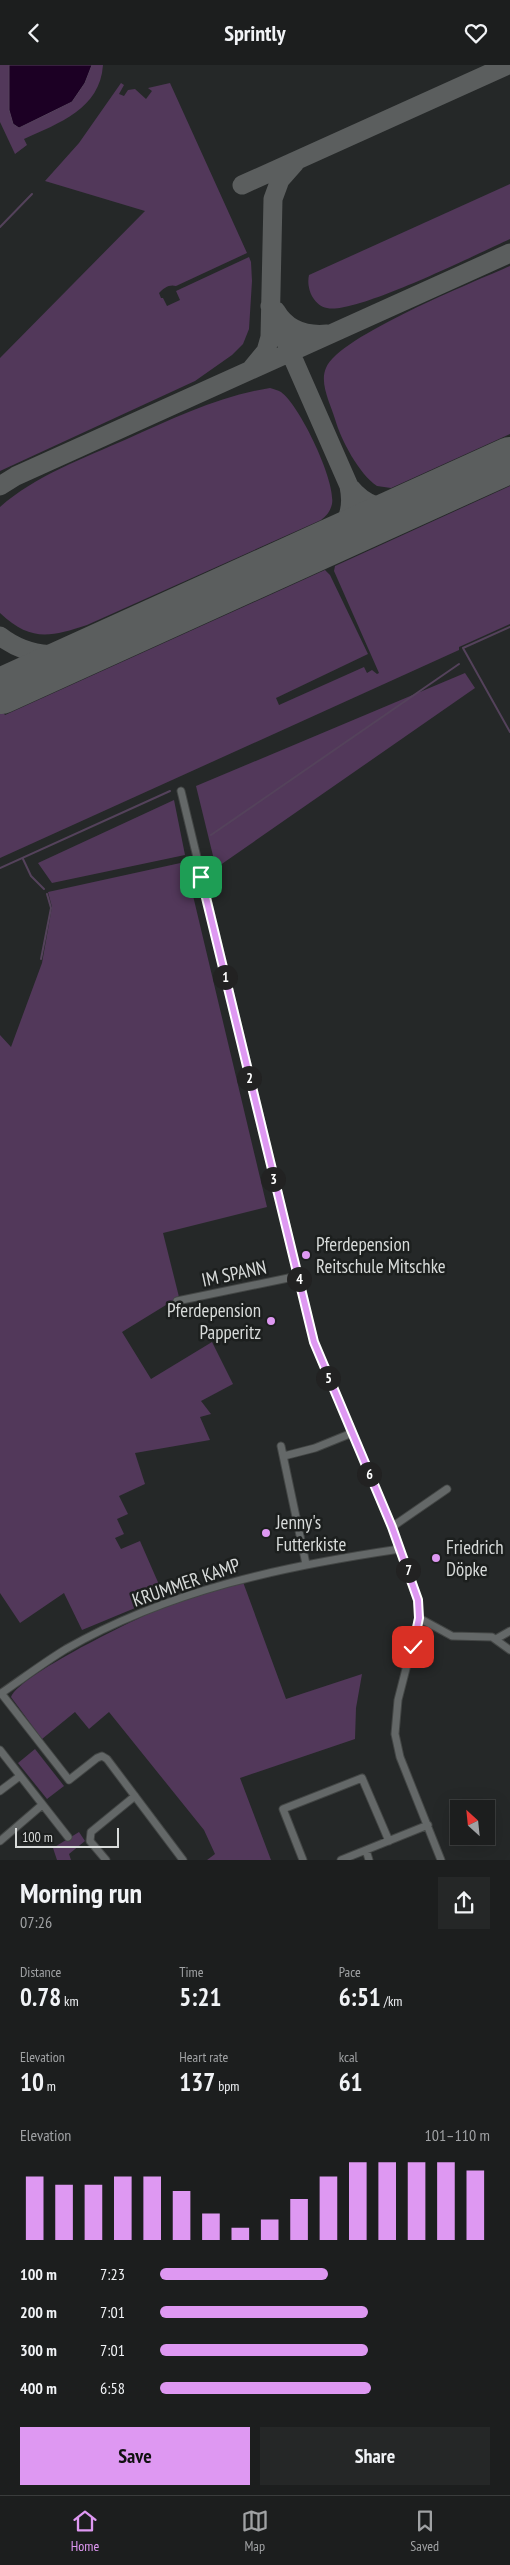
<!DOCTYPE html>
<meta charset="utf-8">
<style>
body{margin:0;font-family:"PT Sans Narrow",sans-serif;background:#252727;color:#f1f3f6;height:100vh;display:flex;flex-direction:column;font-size:19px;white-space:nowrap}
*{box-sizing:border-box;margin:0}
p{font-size:16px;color:#a0a2a4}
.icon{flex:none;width:28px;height:28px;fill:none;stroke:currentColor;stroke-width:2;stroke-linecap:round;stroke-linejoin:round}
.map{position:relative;height:1795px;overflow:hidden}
.drawer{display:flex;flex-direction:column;background:#1c1e1e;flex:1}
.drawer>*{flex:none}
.needle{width:32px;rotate:333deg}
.tools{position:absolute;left:450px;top:1735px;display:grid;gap:10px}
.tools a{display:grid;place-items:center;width:45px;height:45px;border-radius:0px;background:#1c1e1e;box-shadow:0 5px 20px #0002,0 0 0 1px #3a3c3c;font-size:25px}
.scale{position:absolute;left:15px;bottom:12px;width:104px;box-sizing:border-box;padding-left:5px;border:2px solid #d8dbda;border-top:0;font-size:14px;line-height:18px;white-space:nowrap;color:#d8dbda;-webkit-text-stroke:4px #1c1f1e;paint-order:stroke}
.pin{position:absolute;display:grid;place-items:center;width:42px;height:42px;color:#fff;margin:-21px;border-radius:10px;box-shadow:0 2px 8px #0006}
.km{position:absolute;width:25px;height:25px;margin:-12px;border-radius:50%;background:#222;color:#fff;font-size:14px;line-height:25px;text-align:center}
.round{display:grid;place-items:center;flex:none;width:52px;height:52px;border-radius:0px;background:#252727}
.overview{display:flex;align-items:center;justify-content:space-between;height:85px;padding:0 20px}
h1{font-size:28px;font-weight:700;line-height:38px}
.metrics{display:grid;grid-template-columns:repeat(3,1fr);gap:8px;height:85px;padding:5px 20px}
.metrics div{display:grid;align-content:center}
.metrics b{font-size:25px;font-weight:700}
.metrics small{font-size:14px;font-weight:400}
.metrics p{font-size:14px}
.chart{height:140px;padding:10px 20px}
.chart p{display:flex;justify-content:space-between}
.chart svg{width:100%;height:90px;margin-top:5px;stroke:#de98f2;stroke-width:6}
.cta{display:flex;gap:10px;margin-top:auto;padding:10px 20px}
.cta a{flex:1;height:58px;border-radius:0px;background:#de98f2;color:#111;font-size:20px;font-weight:700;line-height:58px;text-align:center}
.cta a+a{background:#252727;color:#f1f3f6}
ul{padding:0 20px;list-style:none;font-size:16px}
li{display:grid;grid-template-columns:80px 60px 1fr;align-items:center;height:38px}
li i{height:12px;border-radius:6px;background:#de98f2}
header{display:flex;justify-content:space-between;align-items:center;height:65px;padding:0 20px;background:#1c1e1e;font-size:22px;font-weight:700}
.tabs{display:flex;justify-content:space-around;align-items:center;height:70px;border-top:1px solid #3a3c3c;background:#1c1e1e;font-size:14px;color:#a0a2a4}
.tabs a{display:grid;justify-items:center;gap:2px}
.tabs .on{color:#de98f2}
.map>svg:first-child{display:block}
.green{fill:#52385a}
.water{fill:#1c0024;stroke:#54425b}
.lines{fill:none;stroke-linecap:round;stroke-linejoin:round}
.stream{stroke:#54425b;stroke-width:2}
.taxiway{stroke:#5b5e5e;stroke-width:19}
.runway{stroke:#5b5e5e;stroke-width:46}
.street-casing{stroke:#434645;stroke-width:9}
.street{stroke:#646868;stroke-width:7}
.route-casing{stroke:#fff;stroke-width:10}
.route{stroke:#de98f2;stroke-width:6}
.poi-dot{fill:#de98f2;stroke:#1c1f1e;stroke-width:2}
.labels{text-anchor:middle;stroke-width:5;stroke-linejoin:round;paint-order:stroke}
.poi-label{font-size:19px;fill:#d8dbda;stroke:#1c1f1e;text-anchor:start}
.street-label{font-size:19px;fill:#d8dbda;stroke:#1c1f1e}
</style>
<header><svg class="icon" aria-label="back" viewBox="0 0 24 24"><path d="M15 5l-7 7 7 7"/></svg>Sprintly<svg class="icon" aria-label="heart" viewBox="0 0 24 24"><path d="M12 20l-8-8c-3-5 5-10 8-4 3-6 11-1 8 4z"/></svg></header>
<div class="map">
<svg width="510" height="1795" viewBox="0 0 510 1795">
<rect width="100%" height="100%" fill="#252828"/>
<path class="green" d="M0 0H103C100 44 59 58 24 74L27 80 15 89 0 57Z
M121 18 124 20 119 29 124 31 128 25 135 24 146 34 152 26 148 23 170 18 247 188 176 221C169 219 164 223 159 228L161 233H163L167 241 180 235 176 226 249 192 251 197 252 216 249 264 243 279 232 290 195 316 0 406V293L145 146 45 116 79 78Z
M510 119V174C479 188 355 250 327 243 313 240 306 223 309 210Z
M510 201V369L391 423 377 421C359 409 341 375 335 354 331 340 319 318 326 303 339 271 474 217 510 201Z
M270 323C273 324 278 325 281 327 300 341 336 416 332 439 330 447 327 450 321 455L87 560C50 572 31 577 0 548V442C35 411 84 393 127 374 174 353 219 331 270 323Z
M510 421V559L459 582V585L0 793V643L5 650 325 505 330 510 368 589 276 633 279 640 364 602 367 608 372 605 377 609 379 608 334 506 335 501Z
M465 608 475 623 216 803 196 721Z
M174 735 185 790 52 818 38 798Z
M185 797 267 1142 163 1168 179 1232 122 1267 151 1314 212 1277 233 1319 201 1336 211 1349 200 1352 210 1375 135 1388 145 1419 119 1431 128 1449 117 1454 124 1469 115 1473 121 1484 140 1476 164 1531 82 1565 64 1528 20 1558 0 1528V970L11 982 42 898 52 842 48 827Z
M243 1517 286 1634 362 1609 356 1643 355 1674 240 1713 271 1795H207L215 1789 204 1765 109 1647 89 1664 75 1647 42 1674 11 1632C21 1608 151 1546 180 1535 201 1528 223 1523 243 1517Z
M35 1684 64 1721 47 1734 18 1698Z
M79 1767 85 1776 69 1789 71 1795H57L53 1783Z"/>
<path class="water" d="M9 0H92L85 18 72 37 19 63 13 59 9 45Z"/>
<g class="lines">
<path class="stream" d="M0 162 32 129
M510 562 463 583 510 667
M211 770 459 599
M23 794 31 811 44 824
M0 803 170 726
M41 894 51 843 47 829"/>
<path class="taxiway" d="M242 120 508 0
M270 241 349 421C366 442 383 446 409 441
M276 246C287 265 306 271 327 269
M252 303 266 286 270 272 273 134 280 115 295 98
M0 421 16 411 510 188
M320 481C344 466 355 450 349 421
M0 571C31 595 65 593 101 581"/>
<path class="runway" d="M1 626 510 395"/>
<defs>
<path id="street" d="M181 726 314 1277 392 1462 418 1535 419 1553 398 1635 395 1669 400 1692 441 1795
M177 1236 298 1211
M281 1381 306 1499
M284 1391 315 1383 352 1368
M392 1462 447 1424
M419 1553 452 1571 492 1572 510 1585
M496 1574 510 1566
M1 1628 69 1715 97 1693 102 1691 107 1694 183 1795
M0 1629C22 1614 43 1598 66 1584 169 1525 284 1501 400 1484
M0 1685 68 1772
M0 1726 20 1711
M0 1776 42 1740
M366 1785 369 1795
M106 1795 90 1776 91 1767 135 1731
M303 1795 283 1744 362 1713 389 1776
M341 1795 428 1760"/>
</defs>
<use href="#street" class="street-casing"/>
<use href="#street" class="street"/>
</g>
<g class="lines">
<defs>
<path id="route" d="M201 812 314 1277 392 1462 418 1535 419 1553 413 1582"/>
</defs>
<use href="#route" class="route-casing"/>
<use href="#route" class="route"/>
</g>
<g class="poi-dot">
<circle cx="306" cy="1190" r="5"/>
<circle cx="271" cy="1256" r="5"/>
<circle cx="266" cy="1468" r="5"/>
<circle cx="436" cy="1493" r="5"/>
</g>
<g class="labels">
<g class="poi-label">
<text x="316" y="1186">Pferdepension<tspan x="316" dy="22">Reitschule Mitschke</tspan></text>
<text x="261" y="1252" text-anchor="end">Pferdepension<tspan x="261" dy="22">Papperitz</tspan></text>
<text x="276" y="1464">Jenny's<tspan x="276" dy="22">Futterkiste</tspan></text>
<text x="446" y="1489">Friedrich<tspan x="446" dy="22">Döpke</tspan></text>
</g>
<g class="street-label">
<text transform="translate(234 1208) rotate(-12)" y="7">IM SPANN</text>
<text transform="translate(186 1517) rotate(-19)" y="7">KRUMMER KAMP</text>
</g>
</g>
</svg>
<div class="tools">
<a><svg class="needle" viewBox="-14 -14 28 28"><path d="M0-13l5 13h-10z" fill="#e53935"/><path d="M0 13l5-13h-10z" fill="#a0a2a4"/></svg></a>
</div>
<div class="scale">100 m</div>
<div class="pin" style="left:201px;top:812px;background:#1e9e55"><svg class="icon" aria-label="arrive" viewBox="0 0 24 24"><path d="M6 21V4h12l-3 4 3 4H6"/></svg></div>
<div class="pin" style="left:413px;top:1582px;background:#d93025"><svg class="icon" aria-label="check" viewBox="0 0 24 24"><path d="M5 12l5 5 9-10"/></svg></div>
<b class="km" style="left:225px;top:912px">1</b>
<b class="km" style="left:249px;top:1013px">2</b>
<b class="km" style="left:273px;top:1114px">3</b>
<b class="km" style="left:299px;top:1214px">4</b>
<b class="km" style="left:328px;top:1313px">5</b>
<b class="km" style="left:369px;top:1409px">6</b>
<b class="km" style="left:408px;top:1505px">7</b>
</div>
<section class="drawer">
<div class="overview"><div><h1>Morning run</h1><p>07:26</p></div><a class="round"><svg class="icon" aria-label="share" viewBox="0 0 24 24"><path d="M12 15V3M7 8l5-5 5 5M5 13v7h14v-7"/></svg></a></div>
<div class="metrics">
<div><p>Distance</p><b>0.78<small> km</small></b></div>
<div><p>Time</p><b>5:21</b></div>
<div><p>Pace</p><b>6:51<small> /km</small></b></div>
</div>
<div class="metrics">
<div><p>Elevation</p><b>10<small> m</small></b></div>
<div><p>Heart rate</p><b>137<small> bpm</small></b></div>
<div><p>kcal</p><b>61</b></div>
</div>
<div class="chart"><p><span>Elevation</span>101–110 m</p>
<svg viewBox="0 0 160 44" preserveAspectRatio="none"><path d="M5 44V13M15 44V17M25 44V17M35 44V13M45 44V13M55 44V20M65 44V31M75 44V38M85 44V34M95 44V24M105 44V13M115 44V6M125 44V6M135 44V6M145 44V6M155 44V10"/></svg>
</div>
<ul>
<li><b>100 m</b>7:23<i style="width:51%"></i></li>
<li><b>200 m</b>7:01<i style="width:63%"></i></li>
<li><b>300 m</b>7:01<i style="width:63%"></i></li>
<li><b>400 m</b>6:58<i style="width:64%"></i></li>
</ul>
<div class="cta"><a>Save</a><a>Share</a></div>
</section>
<nav class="tabs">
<a class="on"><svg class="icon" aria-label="home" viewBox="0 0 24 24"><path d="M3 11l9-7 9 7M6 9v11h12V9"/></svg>Home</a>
<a><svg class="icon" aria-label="map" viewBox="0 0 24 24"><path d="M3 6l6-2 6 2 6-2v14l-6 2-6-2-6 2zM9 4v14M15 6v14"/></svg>Map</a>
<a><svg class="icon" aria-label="saved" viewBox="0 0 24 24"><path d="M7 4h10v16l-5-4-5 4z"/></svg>Saved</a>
</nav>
